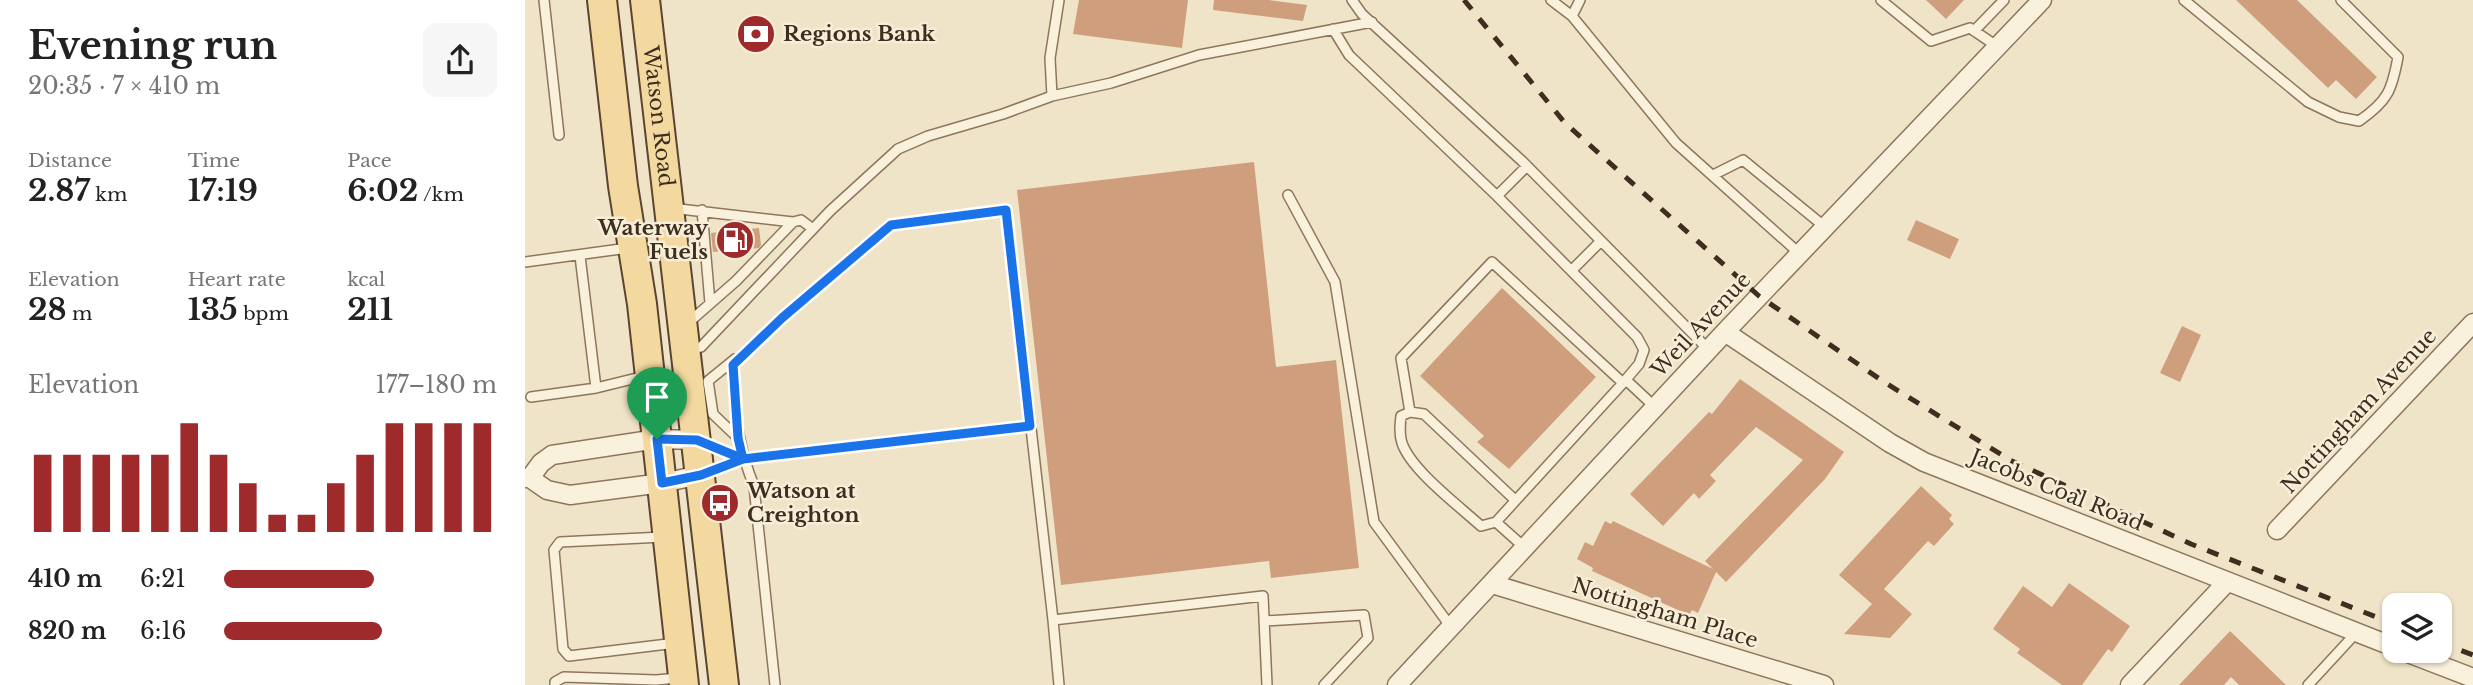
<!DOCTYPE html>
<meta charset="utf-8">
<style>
body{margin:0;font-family:"Libre Baskerville",serif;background:#f6f6f6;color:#222;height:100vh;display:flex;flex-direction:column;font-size:26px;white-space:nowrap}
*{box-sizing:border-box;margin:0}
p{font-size:23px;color:#767676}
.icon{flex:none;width:38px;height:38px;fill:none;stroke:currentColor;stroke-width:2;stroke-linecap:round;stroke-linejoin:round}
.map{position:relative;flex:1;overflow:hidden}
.side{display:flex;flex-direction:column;background:#fff;width:525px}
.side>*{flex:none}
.buttons{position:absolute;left:1857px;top:593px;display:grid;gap:14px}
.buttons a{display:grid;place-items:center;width:70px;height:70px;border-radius:14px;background:#fff;box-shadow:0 2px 5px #0004;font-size:35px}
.pin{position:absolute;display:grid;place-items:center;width:60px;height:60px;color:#fff;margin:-72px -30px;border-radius:50% 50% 50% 0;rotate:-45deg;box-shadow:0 0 7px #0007}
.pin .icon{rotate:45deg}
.round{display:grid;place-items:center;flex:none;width:74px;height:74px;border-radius:14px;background:#f6f6f6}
.head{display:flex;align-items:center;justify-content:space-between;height:119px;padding:0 28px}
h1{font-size:38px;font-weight:800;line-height:52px}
.figures{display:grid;grid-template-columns:repeat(3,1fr);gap:10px;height:119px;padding:7px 28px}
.figures div{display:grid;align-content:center}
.figures b{font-size:30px;font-weight:800}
.figures small{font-size:19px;font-weight:400}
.figures p{font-size:19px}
.chart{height:196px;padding:14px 28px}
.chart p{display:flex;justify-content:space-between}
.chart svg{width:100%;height:126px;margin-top:7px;stroke:#9e2a2b;stroke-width:6}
ul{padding:0 28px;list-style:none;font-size:23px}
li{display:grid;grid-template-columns:112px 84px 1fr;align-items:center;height:52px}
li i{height:18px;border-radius:9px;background:#9e2a2b}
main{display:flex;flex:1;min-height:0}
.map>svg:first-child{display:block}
.building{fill:#cf9f7d}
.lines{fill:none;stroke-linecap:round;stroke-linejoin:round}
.service-casing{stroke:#8d765c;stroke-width:12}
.minor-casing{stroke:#8d765c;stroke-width:21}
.primary-casing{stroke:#5b4430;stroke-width:32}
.service{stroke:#faf1dc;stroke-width:9}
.minor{stroke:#faf1dc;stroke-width:18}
.primary{stroke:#f3d9a0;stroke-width:28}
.rail{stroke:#3d2e20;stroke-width:5;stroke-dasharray:12 12;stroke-linecap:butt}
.route-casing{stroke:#fff;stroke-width:14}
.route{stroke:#1a73e8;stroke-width:9}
.labels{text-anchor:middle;stroke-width:5;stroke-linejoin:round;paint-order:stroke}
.poi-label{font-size:21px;font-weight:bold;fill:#3d2e20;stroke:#f7eed8;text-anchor:start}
.street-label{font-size:21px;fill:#3d2e20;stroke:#f7eed8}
</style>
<main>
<section class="side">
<div class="head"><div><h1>Evening run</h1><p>20:35 · 7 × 410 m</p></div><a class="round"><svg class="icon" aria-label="share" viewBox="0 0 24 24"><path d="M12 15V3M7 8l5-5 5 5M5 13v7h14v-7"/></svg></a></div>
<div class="figures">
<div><p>Distance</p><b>2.87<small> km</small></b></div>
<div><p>Time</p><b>17:19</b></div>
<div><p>Pace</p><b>6:02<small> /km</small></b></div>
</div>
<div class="figures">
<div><p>Elevation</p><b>28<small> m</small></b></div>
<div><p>Heart rate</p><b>135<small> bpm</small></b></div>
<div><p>kcal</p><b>211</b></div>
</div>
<div class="chart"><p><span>Elevation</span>177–180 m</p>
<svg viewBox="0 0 160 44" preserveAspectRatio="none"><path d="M5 44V17M15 44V17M25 44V17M35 44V17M45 44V17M55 44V6M65 44V17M75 44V27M85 44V38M95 44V38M105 44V27M115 44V17M125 44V6M135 44V6M145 44V6M155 44V6"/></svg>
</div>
<ul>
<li><b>410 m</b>6:21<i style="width:55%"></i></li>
<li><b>820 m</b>6:16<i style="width:58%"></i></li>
</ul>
</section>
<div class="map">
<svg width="1948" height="685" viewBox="0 0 1948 685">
<rect width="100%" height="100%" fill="#f0e4c8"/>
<path class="building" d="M554 0H663L657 48 548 34Z
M689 0H743L782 5 778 21 688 10Z
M1401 0H1439L1421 19Z
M1711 0H1772L1852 77 1831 99 1811 80 1803 88Z
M729 162 751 367 811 360 834 568 746 578 744 561 536 585 492 190Z
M1391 220 1434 239 1425 259 1382 240Z
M234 228 236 245 234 248 188 252 186 233Z
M977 288 1071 377 984 469 952 442 959 436 895 376Z
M1657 326 1676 335 1655 382 1635 373Z
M1215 379 1319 452 1300 479 1201 582 1191 572 1173 613 1167 610 1164 615 1067 571 1068 568 1052 559 1060 542 1068 546 1080 521 1086 524 1088 521 1188 569 1180 561 1278 460 1231 427 1185 475 1191 481 1174 499 1169 493 1138 526 1105 494 1184 412 1187 414Z
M1396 486 1427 515 1424 519 1429 524 1409 546 1403 541 1359 589 1387 614 1365 638 1319 634 1347 604 1314 575Z
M1544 583 1605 626 1587 652 1583 649 1557 685H1537L1492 653 1495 649 1468 629 1498 586 1527 607Z
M1705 631 1729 654 1761 685H1714L1706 677 1699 685H1654Z"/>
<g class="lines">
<defs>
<path id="service" d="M19 0 34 135
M827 0 837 14 997 161 1184 350
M1026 0 1047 16
M1055 0 1047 16 1151 143 1275 254
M1356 0 1406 41 1445 28 1473 47
M1659 0 1783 102 1814 117 1834 121C1863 101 1867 90 1873 57L1816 0
M808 29 824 55 972 196 1112 337 1119 350 1114 364 1098 383 971 522 1000 548
M1449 31 1479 0
M527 96 525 58 534 0
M1188 175 1218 160 1300 227
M763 195 810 282 849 522 926 627
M972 196 1002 166
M146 208 268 222
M177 210 185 303
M55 256 71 388
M0 262 103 248
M1047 270 1076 241
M163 323 211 281 268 222 276 220 288 229
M165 350 176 347 305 211 373 149 403 136 478 114 527 96 586 83 674 55 847 22
M210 359 183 381 188 414 213 438
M1101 380 1130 407
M6 397 71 388 120 376
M885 412 876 358 967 262 1098 383
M174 441 218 459
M179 474 218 459 505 426
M971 522 956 526C934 506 886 470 877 443 874 434 875 425 876 416L885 412 899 414 990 500
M138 537 35 542 29 550 38 649 44 656 151 643
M528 620 534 685
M739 621 839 615 843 638 799 685
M30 685V682L39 677 131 680 153 678
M250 685 229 486C211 442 211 412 207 365L257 318 366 225 481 210 528 620 738 596 742 685
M1783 685 1831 633"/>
<path id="minor" d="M1200 332 1365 443 1399 462 1869 647
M0 478H5L22 490 45 495 137 483 175 475
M5 478 16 463 27 455 132 439 172 440
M1752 530 1948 323
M967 584 1299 685
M1878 651 1948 678
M872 685 1200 332 1517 0
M1605 685 1702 582"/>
<g id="primary">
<path d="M77 0 98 186 117 304 159 685"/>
<path id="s1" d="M120 0 199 685"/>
</g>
</defs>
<use href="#service" class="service-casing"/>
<use href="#minor" class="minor-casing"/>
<use href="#primary" class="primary-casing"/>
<use href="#service" class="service"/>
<use href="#minor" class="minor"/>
<use href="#primary" class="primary"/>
<path class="rail" d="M939 0 1040 123 1234 296 1359 382 1485 460 1666 544 1869 624
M1914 642 1948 655"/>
</g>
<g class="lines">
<defs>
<path id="route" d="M132 439 172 440 218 459 505 426 481 210 366 225 257 318 208 365 213 438 218 459 176 475 137 483 132 439"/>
</defs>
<use href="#route" class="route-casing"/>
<use href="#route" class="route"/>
</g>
<defs>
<symbol id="bank-disc" viewBox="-11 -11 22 22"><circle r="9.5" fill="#9e2a2b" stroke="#f7eed8"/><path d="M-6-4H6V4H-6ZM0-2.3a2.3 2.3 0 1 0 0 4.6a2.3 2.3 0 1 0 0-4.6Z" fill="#fff"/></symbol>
<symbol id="fuel-disc" viewBox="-11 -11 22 22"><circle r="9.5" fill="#9e2a2b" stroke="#f7eed8"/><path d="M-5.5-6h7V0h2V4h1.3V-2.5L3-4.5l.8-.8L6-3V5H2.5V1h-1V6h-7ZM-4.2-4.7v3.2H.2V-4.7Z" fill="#fff"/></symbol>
<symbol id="bus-disc" viewBox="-11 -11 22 22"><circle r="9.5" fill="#9e2a2b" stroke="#f7eed8"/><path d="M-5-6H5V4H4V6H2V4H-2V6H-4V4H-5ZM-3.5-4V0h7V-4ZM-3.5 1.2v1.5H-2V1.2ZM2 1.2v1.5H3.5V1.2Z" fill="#fff"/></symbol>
</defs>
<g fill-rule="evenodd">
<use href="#bank-disc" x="209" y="12" width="44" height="44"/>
<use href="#fuel-disc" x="188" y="218" width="44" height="44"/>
<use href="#bus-disc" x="173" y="481" width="44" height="44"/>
</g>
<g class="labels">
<g class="poi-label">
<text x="258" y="41">Regions Bank</text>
<text x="183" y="235" text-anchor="end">Waterway<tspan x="183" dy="24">Fuels</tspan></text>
<text x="222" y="498">Watson at<tspan x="222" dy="24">Creighton</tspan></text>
</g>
<g class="street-label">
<text dy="7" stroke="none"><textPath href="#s1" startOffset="117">Watson Road</textPath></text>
<text transform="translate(1176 325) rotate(-47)" y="7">Weil Avenue</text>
<text transform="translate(1834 411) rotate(-47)" y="7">Nottingham Avenue</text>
<text transform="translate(1532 490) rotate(22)" y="7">Jacobs Coal Road</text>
<text transform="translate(1140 613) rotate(17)" y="7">Nottingham Place</text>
</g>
</g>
</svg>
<div class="buttons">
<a><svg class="icon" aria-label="layers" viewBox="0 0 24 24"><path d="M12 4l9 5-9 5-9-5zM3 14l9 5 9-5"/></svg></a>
</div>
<div class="pin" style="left:132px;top:439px;background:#1e9e55"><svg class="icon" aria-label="arrive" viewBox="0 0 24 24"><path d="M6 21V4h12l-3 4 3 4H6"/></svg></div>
</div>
</main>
